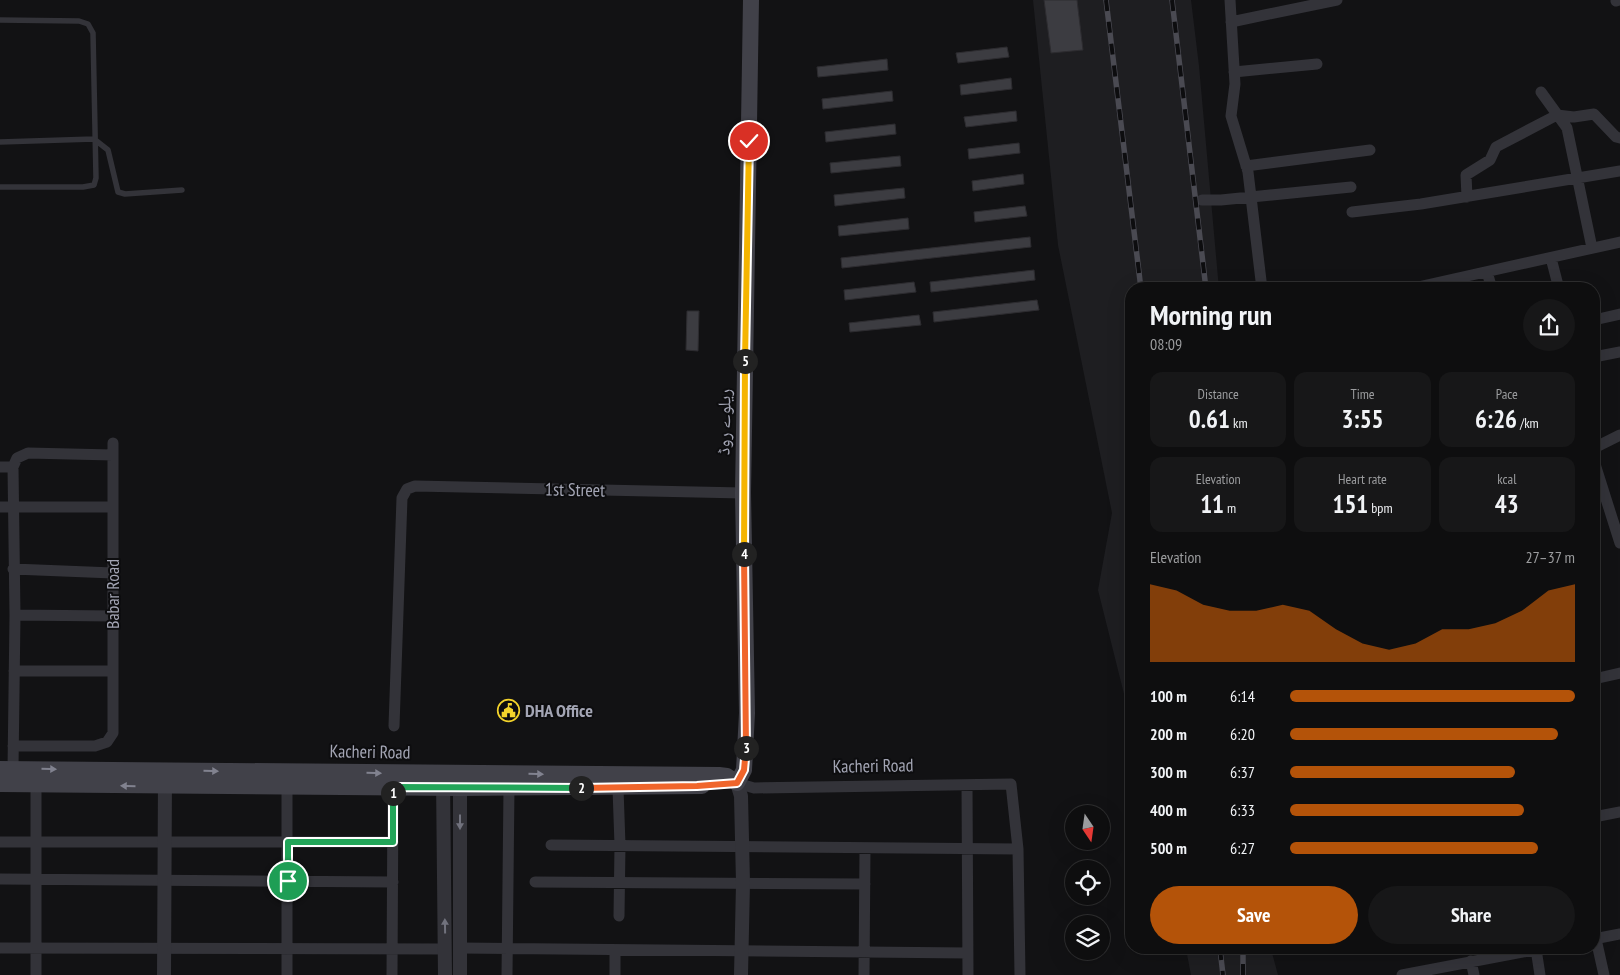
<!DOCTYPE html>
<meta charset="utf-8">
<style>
body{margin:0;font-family:"PT Sans Narrow","Noto Naskh Arabic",sans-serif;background:#171718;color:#f1f3f6;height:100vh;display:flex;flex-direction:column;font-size:19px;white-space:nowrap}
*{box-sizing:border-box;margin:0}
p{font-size:16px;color:#9b9c9e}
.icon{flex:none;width:28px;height:28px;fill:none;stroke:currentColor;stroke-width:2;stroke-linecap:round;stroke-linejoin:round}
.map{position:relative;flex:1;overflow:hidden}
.sheet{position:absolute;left:1125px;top:282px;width:475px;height:672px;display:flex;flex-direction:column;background:#0e0e0f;border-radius:20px;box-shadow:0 5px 20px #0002,0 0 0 1px #2e2e2f}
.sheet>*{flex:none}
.needle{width:32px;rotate:167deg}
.controls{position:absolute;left:1065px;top:805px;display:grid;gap:10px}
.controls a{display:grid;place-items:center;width:45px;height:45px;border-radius:50%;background:#0e0e0f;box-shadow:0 5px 20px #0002,0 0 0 1px #2e2e2f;font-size:25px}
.pin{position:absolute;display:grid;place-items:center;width:42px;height:42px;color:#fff;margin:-21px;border:2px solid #fff;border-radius:50%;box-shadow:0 1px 5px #0007}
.km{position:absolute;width:25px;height:25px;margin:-12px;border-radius:50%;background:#222;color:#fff;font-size:14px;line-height:25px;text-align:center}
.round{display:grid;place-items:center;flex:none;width:52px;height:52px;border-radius:26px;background:#171718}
.head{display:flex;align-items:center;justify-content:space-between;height:85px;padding:0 25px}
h1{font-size:28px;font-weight:800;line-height:38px}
.figures{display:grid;grid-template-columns:repeat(3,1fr);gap:8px;height:85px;padding:5px 25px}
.figures div{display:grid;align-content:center;border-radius:12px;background:#171718;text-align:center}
.figures b{font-size:25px;font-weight:800}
.figures small{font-size:14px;font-weight:400}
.figures p{font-size:14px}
.chart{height:140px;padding:10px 25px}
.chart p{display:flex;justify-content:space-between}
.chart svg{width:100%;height:90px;margin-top:5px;fill:#b45309;opacity:.7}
.cta{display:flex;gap:10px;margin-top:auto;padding:10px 25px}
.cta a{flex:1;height:58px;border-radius:30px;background:#b45309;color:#fff;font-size:20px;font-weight:800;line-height:58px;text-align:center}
.cta a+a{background:#171718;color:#f1f3f6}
ul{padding:0 25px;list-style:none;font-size:16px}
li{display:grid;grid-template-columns:80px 60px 1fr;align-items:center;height:38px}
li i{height:12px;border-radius:6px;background:#b45309}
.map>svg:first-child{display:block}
.built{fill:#1e1e21}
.building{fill:#3c3c41;stroke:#2d2c30}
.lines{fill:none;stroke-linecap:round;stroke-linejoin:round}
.service{stroke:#333339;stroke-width:5.5}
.minor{stroke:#333339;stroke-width:11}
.tertiary{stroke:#333339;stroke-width:14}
.secondary{stroke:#414149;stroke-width:16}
.rail-casing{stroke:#4a4a52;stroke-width:5.5}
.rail{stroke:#0d0d0f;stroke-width:4;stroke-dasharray:11;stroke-linecap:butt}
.oneway{fill:#81828f}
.oneway2{fill:#71727d}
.split-1-casing{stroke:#fff;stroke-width:10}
.split-2-casing{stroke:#fff;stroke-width:10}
.split-3-casing{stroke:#fff;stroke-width:10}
.split-4-casing{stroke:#fff;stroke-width:10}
.split-5-casing{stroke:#fff;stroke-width:10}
.split-6-casing{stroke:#fff;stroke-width:10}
.split-1{stroke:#22a559;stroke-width:6}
.split-2{stroke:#22a559;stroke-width:6}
.split-3{stroke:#f0652b;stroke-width:6}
.split-4{stroke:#f0652b;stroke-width:6}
.split-5{stroke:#f5b400;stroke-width:6}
.split-6{stroke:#f5b400;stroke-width:6}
.labels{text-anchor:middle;stroke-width:4;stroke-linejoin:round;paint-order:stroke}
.street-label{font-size:18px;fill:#a3a5b4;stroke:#0d0d0f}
.poi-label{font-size:18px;font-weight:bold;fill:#a3a5b4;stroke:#0d0d0f;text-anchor:start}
</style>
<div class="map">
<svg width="1620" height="975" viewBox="0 0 1620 975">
<rect width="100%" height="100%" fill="#121214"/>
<path class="built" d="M1033 0H1191L1199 66 1219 289H1131V722L1098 590 1112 513 1058 245Z
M1186 949H1271L1278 975H1191Z"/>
<path class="building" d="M1044 0H1077L1083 50 1051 53Z
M1007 47 1009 57 958 63 956 53Z
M887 59 888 70 818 77 817 67Z
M1011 78 1012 89 961 95 960 85Z
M892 91 893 101 823 109 822 99Z
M1016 111 1017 121 966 127 964 117Z
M895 124 896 134 826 142 825 132Z
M1019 143 1020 153 969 159 968 149Z
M900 156 901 166 831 173 830 163Z
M1023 174 1024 184 973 191 972 181Z
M904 188 905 198 835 206 834 195Z
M1025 206 1027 216 975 222 974 212Z
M908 218 909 229 839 236 838 226Z
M1030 237 1031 247 842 268 841 258Z
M1034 270 1035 280 931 292 930 282Z
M914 282 916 292 845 300 844 290Z
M1037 300 1039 310 934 322 933 312Z
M687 311H699L698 351 686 350Z
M919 315 921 325 850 332 849 323Z"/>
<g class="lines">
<path class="service" d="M0 20 79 21 88 24 93 33 96 178 94 185 83 187H0
M0 142 94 139 108 150 118 192 125 194 182 190"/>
<path class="minor" d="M1230 0 1235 84 1231 116 1248 172 1262 289
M1616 1 1619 0
M1231 22 1337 0
M1234 72 1317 64
M1541 92 1567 128 1592 248
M1246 166 1370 150
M1467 197 1466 175 1490 160 1496 147 1557 115 1574 117 1594 114 1616 137 1620 138
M1202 200H1221L1351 187
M1352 212 1421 204 1620 171
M1551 258 1559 289
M1487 272 1492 289
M1409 289 1620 242
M1594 320 1620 314
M1594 357 1620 352
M1594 448 1620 435
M1594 461 1620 543
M0 467H13
M0 507H113
M13 569 113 573
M15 615 113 616
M14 671H113
M1594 679 1620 673
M394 726 402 498 407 489 415 486 743 493
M13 746H95L107 742 113 733V443
M13 769 15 615 13 467 17 458 28 453 113 455
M737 783 754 788 1011 784 1018 849 1020 975
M967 785 968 975
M618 788 620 845 619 916
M1594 817 1620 812
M0 842H393
M551 845 1018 849
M0 879 393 882
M535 882 865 884
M1594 939 1620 934
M1596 939 1604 975
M0 948 445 949
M460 948 968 953
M1536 949 1540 975
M1471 961 1474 975
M36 975V785
M287 975V788
M392 975 393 787
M507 975 509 787
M615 975V950
M864 975 865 848
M1402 975 1539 949"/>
<path class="tertiary" d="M443 778 445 975
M460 779V975
M737 783 741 796 743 883 741 975
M164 975 165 776"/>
<path class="secondary" d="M0 769 719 775 727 776 737 783
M737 783 744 770 747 713 743 493 751 0
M0 784 460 788 702 786"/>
<defs>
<path id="rail" d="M1106 0 1141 289
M1172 0 1206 289
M1220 949 1223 975
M1243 975V949"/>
</defs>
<use href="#rail" class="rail-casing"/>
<use href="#rail" class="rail"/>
</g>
<defs><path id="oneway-solid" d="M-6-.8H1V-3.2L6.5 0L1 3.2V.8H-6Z" transform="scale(1.25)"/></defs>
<g class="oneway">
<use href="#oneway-solid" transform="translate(49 769) rotate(1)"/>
<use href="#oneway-solid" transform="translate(211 771) rotate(1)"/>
<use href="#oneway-solid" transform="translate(374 773) rotate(1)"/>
<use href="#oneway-solid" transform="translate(536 774) rotate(1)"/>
<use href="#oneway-solid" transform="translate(128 786) rotate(-179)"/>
</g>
<g class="oneway2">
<use href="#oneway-solid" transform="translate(460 822) rotate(90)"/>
<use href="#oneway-solid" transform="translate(445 926) rotate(-91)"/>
</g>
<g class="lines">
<defs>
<path id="split-1" d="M288 881V842H393V793"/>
<path id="split-2" d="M393 793V787L581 788"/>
<path id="split-3" d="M581 788 697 786 737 783 744 770 746 748"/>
<path id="split-4" d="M744 554 746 748"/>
<path id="split-5" d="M744 554 745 361"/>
<path id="split-6" d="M745 361 749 141"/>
</defs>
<use href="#split-1" class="split-1-casing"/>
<use href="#split-2" class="split-2-casing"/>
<use href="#split-3" class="split-3-casing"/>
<use href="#split-4" class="split-4-casing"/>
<use href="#split-5" class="split-5-casing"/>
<use href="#split-6" class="split-6-casing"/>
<use href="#split-1" class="split-1"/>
<use href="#split-2" class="split-2"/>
<use href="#split-3" class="split-3"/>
<use href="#split-4" class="split-4"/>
<use href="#split-5" class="split-5"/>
<use href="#split-6" class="split-6"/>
</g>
<defs>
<symbol id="civic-ring" viewBox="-11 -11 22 22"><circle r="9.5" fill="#0d0d0f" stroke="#f3d32b" stroke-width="1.5"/><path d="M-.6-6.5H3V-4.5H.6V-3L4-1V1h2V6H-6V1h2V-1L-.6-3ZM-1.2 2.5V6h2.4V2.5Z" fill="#f3d32b"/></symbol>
</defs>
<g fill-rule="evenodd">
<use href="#civic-ring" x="496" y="698" width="25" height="25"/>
</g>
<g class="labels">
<g class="street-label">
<text transform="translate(724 422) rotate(-89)" y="6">ریلوے روڈ</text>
<text transform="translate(575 490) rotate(1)" y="6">1st Street</text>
<text transform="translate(113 594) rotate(-90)" y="6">Babar Road</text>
<text transform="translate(370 752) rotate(1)" y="6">Kacheri Road</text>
<text transform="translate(873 766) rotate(-1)" y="6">Kacheri Road</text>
</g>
<g class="poi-label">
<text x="525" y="717">DHA Office</text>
</g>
</g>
</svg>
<div class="controls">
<a><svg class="needle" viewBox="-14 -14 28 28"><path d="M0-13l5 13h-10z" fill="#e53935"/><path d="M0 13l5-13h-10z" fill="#9b9c9e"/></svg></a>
<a><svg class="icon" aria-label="locate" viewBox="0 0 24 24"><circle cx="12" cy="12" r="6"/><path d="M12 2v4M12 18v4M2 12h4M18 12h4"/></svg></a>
<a><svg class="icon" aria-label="layers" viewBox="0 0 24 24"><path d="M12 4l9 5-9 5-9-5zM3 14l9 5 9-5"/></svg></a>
</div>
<div class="pin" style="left:288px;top:881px;background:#1e9e55"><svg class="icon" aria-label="arrive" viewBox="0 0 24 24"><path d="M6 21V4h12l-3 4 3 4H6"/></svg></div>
<div class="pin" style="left:749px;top:141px;background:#d93025"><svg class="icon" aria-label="check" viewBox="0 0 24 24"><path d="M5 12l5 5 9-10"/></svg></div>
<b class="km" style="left:393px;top:793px">1</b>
<b class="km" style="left:581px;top:788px">2</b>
<b class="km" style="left:746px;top:748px">3</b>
<b class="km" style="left:744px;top:554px">4</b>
<b class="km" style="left:745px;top:361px">5</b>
<section class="sheet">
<div class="head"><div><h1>Morning run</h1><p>08:09</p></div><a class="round"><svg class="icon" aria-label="share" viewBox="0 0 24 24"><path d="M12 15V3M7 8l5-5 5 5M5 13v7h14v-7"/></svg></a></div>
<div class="figures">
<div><p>Distance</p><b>0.61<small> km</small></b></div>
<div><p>Time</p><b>3:55</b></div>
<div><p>Pace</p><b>6:26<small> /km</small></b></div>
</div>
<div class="figures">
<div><p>Elevation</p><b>11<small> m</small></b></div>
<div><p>Heart rate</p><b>151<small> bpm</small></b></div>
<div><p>kcal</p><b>43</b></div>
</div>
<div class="chart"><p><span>Elevation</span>27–37 m</p>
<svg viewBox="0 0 160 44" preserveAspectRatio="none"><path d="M0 44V6L10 9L20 16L30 19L40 19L50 16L60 19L70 28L80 35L90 38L100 35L110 28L120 28L130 25L140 19L150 9L160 6V44z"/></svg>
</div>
<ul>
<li><b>100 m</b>6:14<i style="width:100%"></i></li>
<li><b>200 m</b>6:20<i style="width:94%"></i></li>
<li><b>300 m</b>6:37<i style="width:79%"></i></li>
<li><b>400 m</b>6:33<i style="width:82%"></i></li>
<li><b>500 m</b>6:27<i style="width:87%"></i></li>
</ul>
<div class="cta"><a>Save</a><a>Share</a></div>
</section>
</div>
